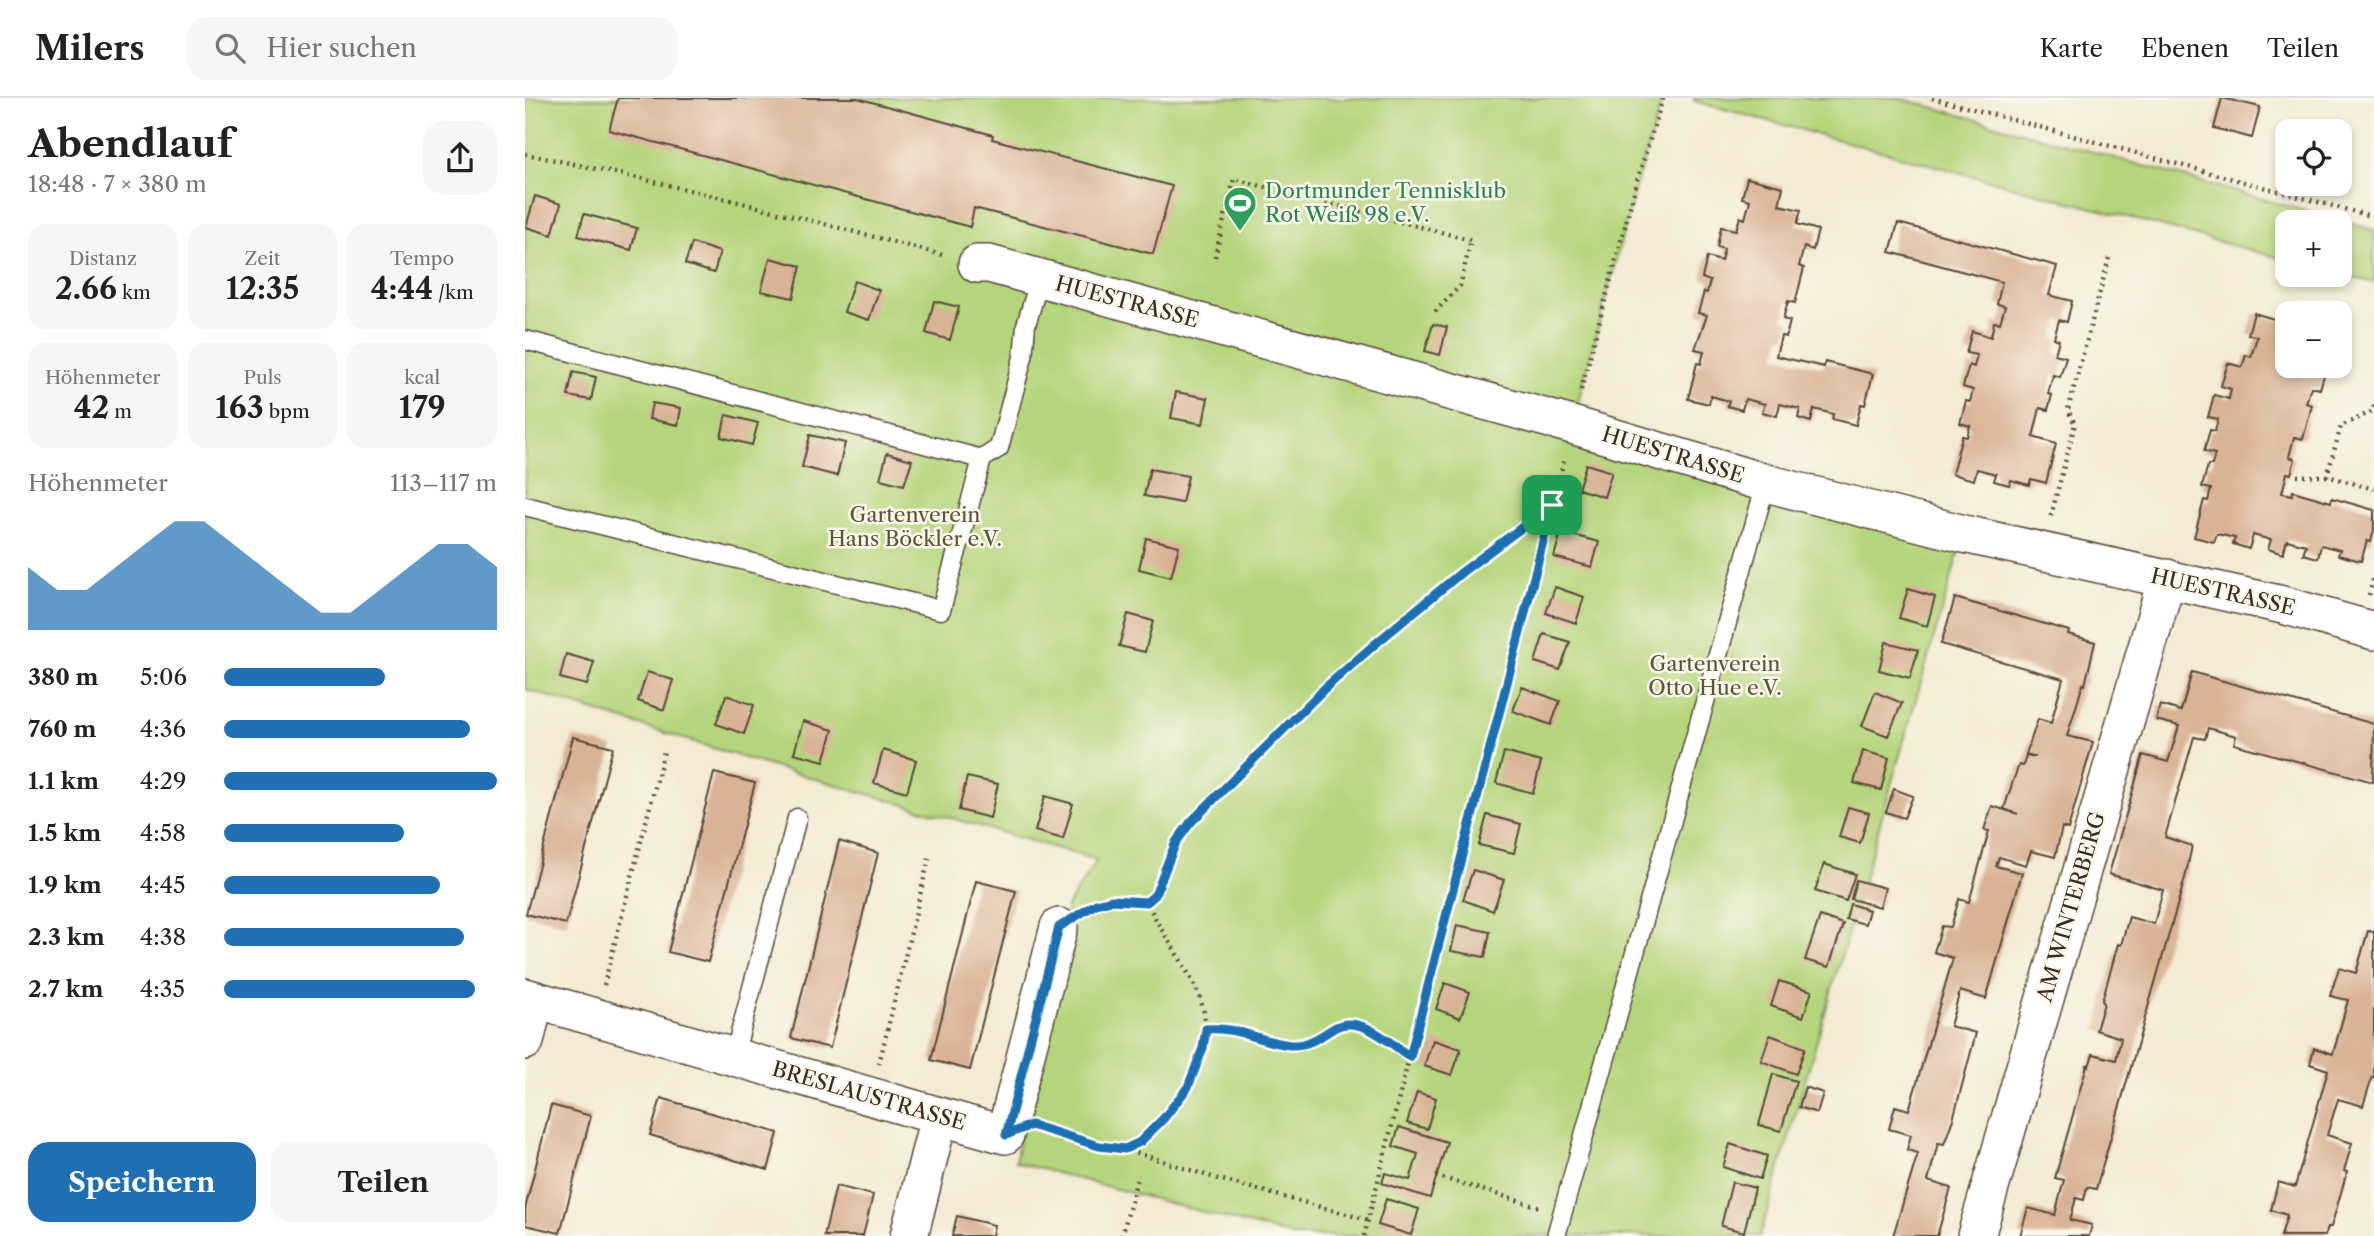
<!DOCTYPE html>
<html lang="de">
<meta charset="utf-8">
<style>
body{margin:0;font-family:"Libre Caslon Text",serif;background:#f6f6f6;color:#222;height:100vh;display:flex;flex-direction:column;font-size:26px;white-space:nowrap}
*{box-sizing:border-box;margin:0}
p{font-size:23px;color:#767676}
.icon{flex:none;width:38px;height:38px;fill:none;stroke:currentColor;stroke-width:2;stroke-linecap:round;stroke-linejoin:round}
.map{position:relative;flex:1;overflow:hidden}
.side{display:flex;flex-direction:column;background:#fff;width:525px}
.side>*{flex:none}
.tools{position:absolute;left:1750px;top:21px;display:grid;gap:14px}
.tools a{display:grid;place-items:center;width:77px;height:77px;border-radius:14px;background:#fff;box-shadow:0 4px 10px #0003;font-size:35px}
.pin{position:absolute;display:grid;place-items:center;width:60px;height:60px;color:#fff;margin:-30px;border-radius:14px;box-shadow:0 4px 10px #0006}
.round{display:grid;place-items:center;flex:none;width:74px;height:74px;border-radius:21px;background:#f6f6f6}
.overview{display:flex;align-items:center;justify-content:space-between;height:119px;padding:0 28px}
h1{font-size:38px;font-weight:700;line-height:52px}
.stats{display:grid;grid-template-columns:repeat(3,1fr);gap:10px;height:119px;padding:7px 28px}
.stats div{display:grid;align-content:center;border-radius:18px;background:#f6f6f6;text-align:center}
.stats b{font-size:30px;font-weight:700}
.stats small{font-size:19px;font-weight:400}
.stats p{font-size:19px}
.chart{height:196px;padding:14px 28px}
.chart p{display:flex;justify-content:space-between}
.chart svg{width:100%;height:126px;margin-top:7px;fill:#1f6fb2;opacity:.7}
.action{display:flex;gap:14px;margin-top:auto;padding:14px 28px}
.action a{flex:1;height:80px;border-radius:21px;background:#1f6fb2;color:#fff;font-size:28px;font-weight:700;line-height:80px;text-align:center}
.action a+a{background:#f6f6f6;color:#222}
ul{padding:0 28px;list-style:none;font-size:23px}
li{display:grid;grid-template-columns:112px 84px 1fr;align-items:center;height:52px}
li i{height:18px;border-radius:9px;background:#1f6fb2}
header{display:flex;align-items:center;gap:42px;box-sizing:border-box;height:98px;padding:0 35px;background:#fff;border-bottom:2px solid #e0e0e0}
header strong{font-size:33px}
nav{display:flex;gap:38px;margin-inline-start:auto;font-size:24px}
.search{width:490px;height:63px;background:#f6f6f6;display:flex;align-items:center;gap:18px;box-sizing:border-box;padding:0 24px;border-radius:21px;color:#767676;font-size:26px}
main{display:flex;flex:1;min-height:0}
.map>svg:first-child{display:block}
.green{fill:#b5d57c;stroke:#78804d;stroke-width:2}
.building{fill:#d9b395}
.lines{fill:none;stroke-linecap:round;stroke-linejoin:round}
.service-casing{stroke:#574739;stroke-width:21}
.minor-casing{stroke:#574739;stroke-width:40}
.path{stroke:#574739;stroke-width:4.5;stroke-dasharray:2 5;stroke-linecap:butt}
.service{stroke:#fff;stroke-width:18}
.minor{stroke:#fff;stroke-width:37}
.route-casing{stroke:#fff;stroke-width:14}
.route{stroke:#1f6fb2;stroke-width:9}
.labels{text-anchor:middle;stroke-width:5;stroke-linejoin:round;paint-order:stroke}
.leisure-label{font-size:21px;fill:#27864d;stroke:#fbf7ec;text-anchor:start}
.street-label{font-size:21px;fill:#3b2a1e;stroke:#fbf7ec}
.park-label{font-size:21px;fill:#5a5536;stroke:#fbf7ec}
</style>
<header>
<strong>Milers</strong>
<div class="search"><svg class="icon" aria-label="search" viewBox="0 0 24 24"><circle cx="10" cy="10" r="6"/><path d="M15 15l6 6"/></svg>Hier suchen</div>
<nav><a>Karte</a><a>Ebenen</a><a>Teilen</a></nav>
</header>
<main>
<section class="side">
<div class="overview"><div><h1>Abendlauf</h1><p>18:48 · 7 × 380 m</p></div><a class="round"><svg class="icon" aria-label="share" viewBox="0 0 24 24"><path d="M12 15V3M7 8l5-5 5 5M5 13v7h14v-7"/></svg></a></div>
<div class="stats">
<div><p>Distanz</p><b>2.66<small> km</small></b></div>
<div><p>Zeit</p><b>12:35</b></div>
<div><p>Tempo</p><b>4:44<small> /km</small></b></div>
</div>
<div class="stats">
<div><p>Höhenmeter</p><b>42<small> m</small></b></div>
<div><p>Puls</p><b>163<small> bpm</small></b></div>
<div><p>kcal</p><b>179</b></div>
</div>
<div class="chart"><p><span>Höhenmeter</span>113–117 m</p>
<svg viewBox="0 0 160 44" preserveAspectRatio="none"><path d="M0 44V22L10 30L20 30L30 22L40 14L50 6L60 6L70 14L80 22L90 30L100 38L110 38L120 30L130 22L140 14L150 14L160 22V44z"/></svg>
</div>
<ul>
<li><b>380 m</b>5:06<i style="width:59%"></i></li>
<li><b>760 m</b>4:36<i style="width:90%"></i></li>
<li><b>1.1 km</b>4:29<i style="width:100%"></i></li>
<li><b>1.5 km</b>4:58<i style="width:66%"></i></li>
<li><b>1.9 km</b>4:45<i style="width:79%"></i></li>
<li><b>2.3 km</b>4:38<i style="width:88%"></i></li>
<li><b>2.7 km</b>4:35<i style="width:92%"></i></li>
</ul>
<div class="action"><a>Speichern</a><a>Teilen</a></div>
</section>
<div class="map">
<svg width="1849" height="1138" viewBox="0 0 1849 1138">
<rect width="100%" height="100%" fill="#fbf7ec"/>
<filter id="ink" filterUnits="userSpaceOnUse"><feTurbulence type="fractalNoise" baseFrequency=".0143" numOctaves="2"/><feDisplacementMap in="SourceGraphic" scale="14" xChannelSelector="R" yChannelSelector="G"/><feConvolveMatrix kernelMatrix="1 2 1 2 8 2 1 2 1" color-interpolation-filters="sRGB"/></filter>
<filter id="wash" filterUnits="userSpaceOnUse"><feTurbulence type="fractalNoise" baseFrequency=".00686" numOctaves="4" result="noise"/><feDisplacementMap in="SourceGraphic" scale="28" xChannelSelector="R" yChannelSelector="G"/><feGaussianBlur stdDeviation="1.57" result="paint"/><feColorMatrix in="noise" values="0 0 0 0 0 0 0 0 0 0 0 0 0 0 0 0 0 1.4 0 .05"/><feComposite in="paint" operator="in"/></filter>
<g filter="url(#wash)">
<rect width="100%" height="100%" fill="#f3ebd3"/>
<path class="green" d="M0 0H1138L1112 83 1047 327 1439 436 1235 1138H767L490 1064 542 808 572 762 242 667 0 591Z
M1169 0H1374L1849 132V185L1815 176V124H1762V162L1169 3Z"/>
<g id="blocks">
<path class="building" d="M93 0H332L468 37 467 41 647 88 628 156 449 110 445 129 84 32Z
M1697 0 1735 9 1727 40 1689 30Z
M1222 80 1258 89 1254 107 1276 112 1272 126 1293 132 1288 152 1279 149 1274 168 1279 170 1270 205 1263 203 1258 221 1265 223 1261 239 1256 238 1251 258 1299 269 1300 264 1348 276 1340 307 1336 306 1331 327 1307 321 1308 316 1289 311 1286 324 1273 320 1275 311 1255 306 1252 318 1237 314 1240 306 1220 301 1217 312 1202 308 1204 303 1186 298 1184 306 1163 301 1172 265 1176 266 1179 253 1170 251 1182 217 1173 215 1179 194 1182 195 1185 183 1177 180 1182 159 1196 163 1199 151 1192 149 1196 129 1211 132 1215 119 1220 121 1225 102 1217 100Z
M10 98 36 106 27 137 1 129Z
M59 116 112 130 106 152 53 138Z
M1373 125 1532 168 1524 197 1547 203 1542 224 1534 222 1529 240 1534 242 1530 256 1541 259 1535 279 1528 277 1523 296 1527 297 1523 312 1515 310 1508 339 1531 346 1521 385 1506 381 1504 387 1486 382 1484 387 1469 383 1471 376 1452 371 1449 382 1427 376 1437 338 1442 339 1445 328 1435 325 1441 303 1445 304 1448 292 1438 289 1444 267 1449 269 1452 257 1441 255 1447 233 1466 239 1469 224 1475 225 1480 208 1472 206 1477 184 1365 154Z
M167 145 195 154 189 175 160 166Z
M245 160 276 168 268 200 236 193Z
M329 183 354 192 344 222 319 214Z
M409 203 434 209 425 242 401 235Z
M1729 215 1762 225 1760 245H1762V268H1793L1801 270 1795 291 1786 289 1781 305 1787 307 1778 341 1769 339 1764 359 1770 361 1766 376 1762 375 1757 395 1767 397 1768 393 1806 404 1807 400 1849 412V432L1846 444 1842 443 1836 463 1813 457 1815 452 1796 447 1793 460 1778 456 1781 447 1762 442 1758 456 1743 451 1746 442 1728 437 1724 451 1708 446 1710 440 1692 436 1689 444 1669 439 1679 402 1683 403 1686 391 1677 389 1683 367H1687L1690 356 1679 353 1685 332 1690 333 1693 321 1683 319 1689 297 1704 301 1706 291 1696 288 1703 265 1717 269 1721 257 1726 259 1732 239 1723 236Z
M908 226 922 229 915 257 900 253Z
M48 274 71 279 66 302 43 298Z
M651 294 683 300 678 326 646 320Z
M127 305 156 310 153 327 124 321Z
M201 317 233 325 227 347 196 339Z
M285 337 320 345 312 378 277 369Z
M362 355 387 362 379 387 355 381Z
M1061 366 1087 374 1079 399 1053 391Z
M625 371 663 378 657 405 619 398Z
M1036 434 1074 444 1067 469 1029 459Z
M621 440 654 448 646 479 614 471Z
M1030 489 1059 499 1051 525 1021 515Z
M1383 491 1410 499 1402 528 1374 520Z
M1430 500 1544 533 1543 536 1570 544 1560 587 1558 586 1542 638 1568 644 1543 731 1537 729 1530 759 1506 753 1501 767 1474 759 1471 768 1497 775 1461 901 1435 893 1425 928 1451 935 1428 1021 1419 1046 1413 1045 1403 1083 1426 1090 1412 1138H1368L1393 1055 1382 1052 1386 1037 1364 1031 1370 1008 1384 1012 1428 860 1409 854 1417 828 1426 829 1434 801 1444 804 1464 733 1459 732 1467 708 1493 716 1479 711 1488 683 1494 667 1498 668 1501 657 1511 659 1501 656 1513 621 1526 625 1538 581 1416 546Z
M603 516 628 523 620 554 594 548Z
M1019 536 1045 544 1035 572 1010 564Z
M1361 544 1393 552 1385 580 1354 572Z
M41 556 69 564 62 587 35 580Z
M122 574 148 582 139 612 113 603Z
M1667 574 1849 626 1848 684 1709 646 1711 638 1683 630 1680 641 1669 639 1640 739 1667 748 1660 780 1571 1091 1562 1089 1559 1102 1551 1100 1545 1122 1567 1127 1564 1138H1495L1503 1110 1530 1117 1539 1082 1530 1080 1562 967 1564 968 1568 956 1591 962 1596 940 1571 932 1579 905 1577 903 1593 846 1596 847 1604 819 1629 826 1638 792 1584 776 1618 657 1643 664 1654 628 1631 622 1635 607 1656 613Z
M997 589 1035 603 1026 627 988 613Z
M1350 594 1377 605 1363 638 1337 628Z
M201 597 229 607 219 636 191 626Z
M278 623 308 632 299 663 269 655Z
M48 639 88 649 41 826 1 816Z
M358 652 391 662 382 694 349 685Z
M1338 653 1364 660 1356 692 1329 685Z
M979 654 1016 664 1008 695 971 685Z
M189 675 230 685 183 864 143 854Z
M442 679 473 686 465 720 434 712Z
M1369 691 1388 698 1379 720 1361 714Z
M520 698 548 706 538 741 510 733Z
M1323 709 1344 715 1335 745 1314 739Z
M962 717 996 726 989 755 954 747Z
M314 743 353 755 305 950 266 940Z
M1299 766 1330 776 1321 803 1290 793Z
M948 772 979 782 968 813 938 802Z
M1331 782 1360 790 1355 809 1326 801Z
M451 783 491 793 445 972 406 962Z
M1325 806 1344 812 1340 826 1321 821Z
M1295 818 1318 826 1304 869 1280 862Z
M932 827 965 834 960 859 926 853Z
M1843 833 1849 834V980L1847 979 1838 1008 1813 1001 1802 1037 1827 1045 1819 1073 1822 1074 1806 1129H1803L1800 1138H1756L1762 1117 1746 1112 1753 1084 1770 1089 1803 972 1785 966 1789 950 1808 956 1823 902 1805 898 1814 870 1831 875Z
M1254 883 1287 893 1278 919 1246 908Z
M920 885 945 894 935 920 911 911Z
M1245 937 1280 950 1271 976 1236 963Z
M908 942 936 951 927 977 899 968Z
M1248 976 1271 983 1256 1033 1234 1027Z
M1280 989 1298 995 1292 1015 1274 1009Z
M892 994 911 1000 902 1031 882 1025Z
M136 1000 253 1035 243 1072 125 1037Z
M26 1007 66 1018 35 1135 0 1127V1111Z
M874 1029 922 1044 905 1100 857 1085 860 1075 885 1082 893 1056 868 1048Z
M1205 1046 1242 1058 1235 1081 1198 1069Z
M1207 1084 1230 1090 1219 1134 1196 1128Z
M311 1088 348 1097 338 1138H299Z
M861 1101 894 1111 886 1137 853 1127Z
M432 1118 469 1127 467 1138H427Z"/>
</g>
</g>
<g filter="url(#ink)">
<use href="#blocks" fill-opacity="0" stroke="#574739" stroke-width="2"/>
<g class="lines">
<defs>
<path id="service" d="M0 242 457 361
M0 408 416 512 457 361 474 350 498 259 501 227 515 180
M209 958 272 720
M1031 1138 1241 385"/>
<path id="minor" d="M452 166H464L515 180 1047 327 1241 385 1439 436 1758 507 1849 533
M0 899 480 1037 534 829
M0 943 10 902
M384 1138 414 1019
M1451 1138 1642 480"/>
</defs>
<use href="#service" class="service-casing"/>
<use href="#minor" class="minor-casing"/>
<path class="path" d="M1407 0 1849 119
M0 56C142 84 281 121 421 158
M690 159 709 81 946 142 935 188 909 215
M1056 292 1112 83 1138 0
M1849 308 1848 313 1816 328 1802 378 1849 391
M1772 378H1802
M1526 418 1550 326 1543 312 1584 160
M1844 497 1849 478
M562 811C583 799 600 806 622 804L630 797 651 744 666 724 800 590 849 546 937 474 1027 407
M79 887 140 650
M681 931C713 928 735 944 765 947 783 948 795 939 809 930 834 915 865 945 885 959
M354 966 405 756
M517 1030 574 1048 600 1051 690 1080 843 1122
M600 1051C624 1040 644 1018 658 996 713 913 655 875 622 804
M911 1078 1015 1109
M597 1138 613 1077
M839 1138 930 779 990 558 1039 362"/>
<use href="#service" class="service"/>
<use href="#minor" class="minor"/>
</g>
</g>
<g class="lines" filter="url(#ink)">
<defs>
<path id="route" d="M1027 407C982 591 931 775 885 959 865 945 834 915 809 930 795 939 783 948 765 947 735 944 713 928 681 931L678 950 663 989 639 1020 615 1044 600 1051 574 1048 506 1027 481 1037 534 829 571 806 586 802 622 804 630 797 651 744 666 724 800 590 849 547 937 474Z"/>
</defs>
<use href="#route" class="route-casing"/>
<use href="#route" class="route"/>
</g>
<defs>
<symbol id="stadium-pin" viewBox="-11 -11 22 30"><path d="M0 17L-7.5 6A9.5 9.5 0 1 1 7.5 6Z" fill="#2e9e5b" stroke="#fbf7ec"/><path d="M0-5a6.5 5 0 1 0 0 10a6.5 5 0 1 0 0-10ZM-3.5-1.8h7v3.6h-7Z" fill="#fff"/></symbol>
</defs>
<g fill-rule="evenodd">
<use href="#stadium-pin" x="696" y="86" width="38" height="52"/>
</g>
<g class="labels">
<g class="leisure-label">
<text x="740" y="100">Dortmunder Tennisklub<tspan x="740" dy="24">Rot Weiß 98 e.V.</tspan></text>
</g>
<g class="street-label">
<text transform="translate(602 204) rotate(15)" y="7">HUESTRASSE</text>
<text transform="translate(1148 357) rotate(17)" y="7">HUESTRASSE</text>
<text transform="translate(1698 494) rotate(13)" y="7">HUESTRASSE</text>
<text transform="translate(1546 809) rotate(-74)" y="7">AM WINTERBERG</text>
<text transform="translate(344 998) rotate(16)" y="7">BRESLAUSTRASSE</text>
</g>
<g class="park-label">
<text x="390" y="424">Gartenverein<tspan x="390" dy="24">Hans Böckler e.V.</tspan></text>
<text x="1190" y="573">Gartenverein<tspan x="1190" dy="24">Otto Hue e.V.</tspan></text>
</g>
</g>
</svg>
<div class="tools">
<a><svg class="icon" aria-label="locate" viewBox="0 0 24 24"><circle cx="12" cy="12" r="6"/><path d="M12 2v4M12 18v4M2 12h4M18 12h4"/></svg></a>
<a>+</a>
<a>−</a>
</div>
<div class="pin" style="left:1027px;top:407px;background:#1e9e55"><svg class="icon" aria-label="arrive" viewBox="0 0 24 24"><path d="M6 21V4h12l-3 4 3 4H6"/></svg></div>
</div>
</main>
